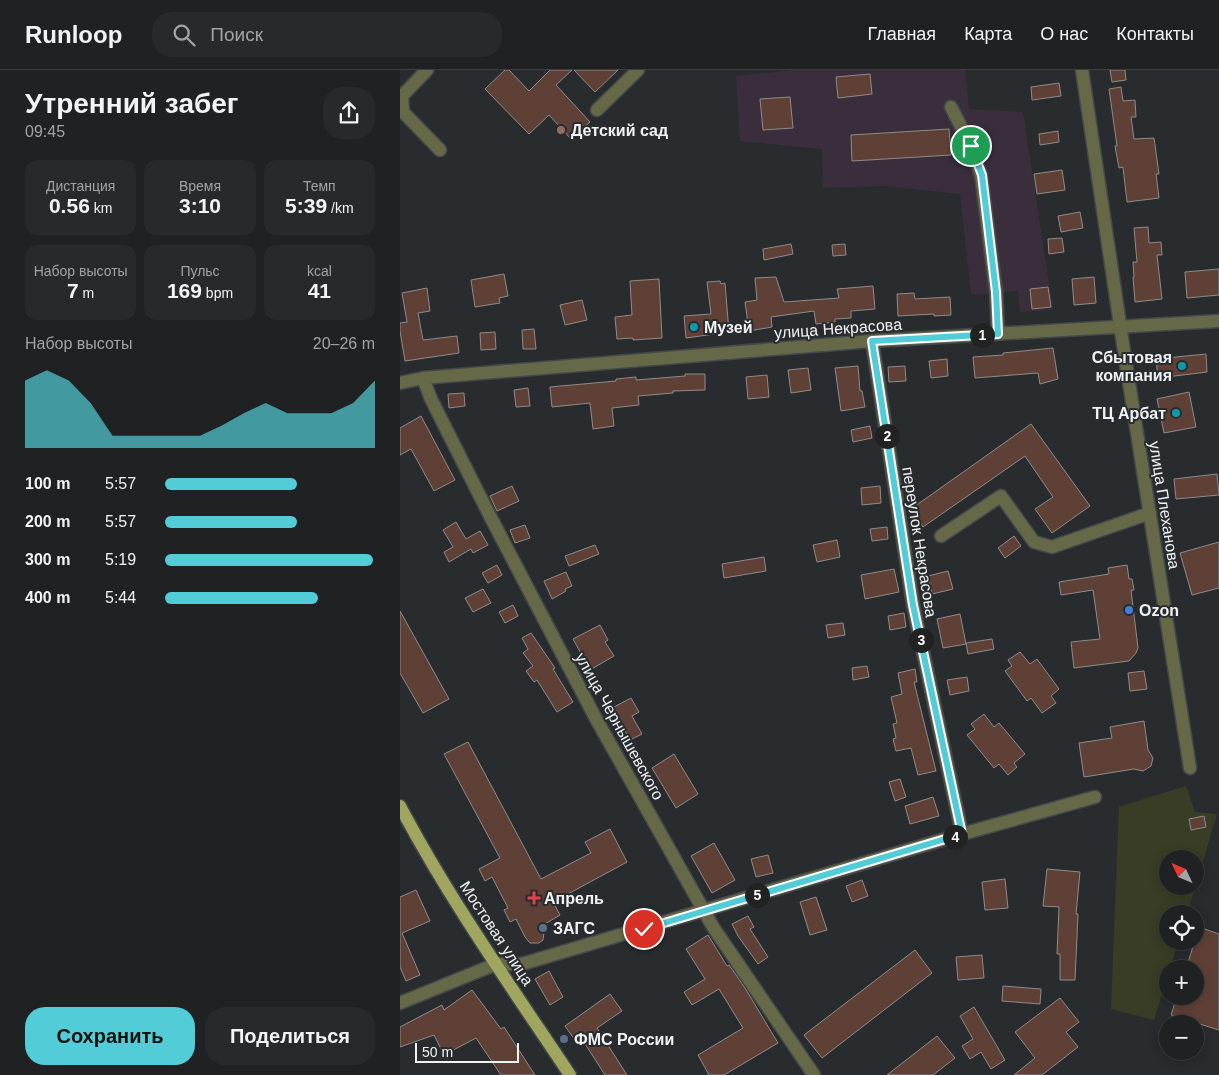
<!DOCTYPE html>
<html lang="ru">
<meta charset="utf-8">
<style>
body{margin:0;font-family:Helvetica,sans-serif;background:#27292b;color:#f1f3f6;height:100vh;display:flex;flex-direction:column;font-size:19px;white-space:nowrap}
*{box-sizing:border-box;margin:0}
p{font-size:16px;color:#a1a3a6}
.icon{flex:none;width:28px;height:28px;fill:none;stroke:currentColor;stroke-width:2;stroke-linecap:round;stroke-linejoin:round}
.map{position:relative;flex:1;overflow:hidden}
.details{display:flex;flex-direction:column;background:#1f2123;width:400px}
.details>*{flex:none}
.needle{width:32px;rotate:314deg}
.fabs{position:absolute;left:759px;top:780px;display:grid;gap:10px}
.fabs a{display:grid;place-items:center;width:45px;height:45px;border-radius:50%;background:#1f2123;box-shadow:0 2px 12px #0003,0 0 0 1px #3c3e41;font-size:25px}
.scale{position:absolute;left:15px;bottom:12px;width:104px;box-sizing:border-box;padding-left:5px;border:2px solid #f0f3f4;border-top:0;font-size:14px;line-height:18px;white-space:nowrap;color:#f0f3f4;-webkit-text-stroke:4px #292c2f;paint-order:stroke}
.pin{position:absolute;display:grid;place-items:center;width:42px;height:42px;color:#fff;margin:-21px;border:2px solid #fff;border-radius:50%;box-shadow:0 1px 5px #0007}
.km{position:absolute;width:25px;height:25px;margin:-12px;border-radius:50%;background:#222;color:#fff;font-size:14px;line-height:25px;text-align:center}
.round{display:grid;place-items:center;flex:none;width:52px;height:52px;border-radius:20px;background:#27292b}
.overview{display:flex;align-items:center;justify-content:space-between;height:85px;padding:0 25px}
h1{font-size:28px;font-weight:800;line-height:38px}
.figures{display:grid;grid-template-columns:repeat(3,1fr);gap:8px;height:85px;padding:5px 25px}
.figures div{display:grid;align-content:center;border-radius:12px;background:#27292b;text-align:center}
.figures b{font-size:21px;font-weight:800}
.figures small{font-size:14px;font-weight:400}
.figures p{font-size:14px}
.chart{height:140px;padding:10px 25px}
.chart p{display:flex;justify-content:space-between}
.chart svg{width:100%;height:90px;margin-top:5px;fill:#52ccd6;opacity:.7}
.button{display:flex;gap:10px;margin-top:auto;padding:10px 25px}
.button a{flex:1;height:58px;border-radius:20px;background:#52ccd6;color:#111;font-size:20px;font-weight:800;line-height:58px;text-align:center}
.button a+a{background:#27292b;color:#f1f3f6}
ul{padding:0 25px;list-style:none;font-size:16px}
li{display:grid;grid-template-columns:80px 60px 1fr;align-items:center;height:38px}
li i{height:12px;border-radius:6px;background:#52ccd6}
header{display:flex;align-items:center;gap:30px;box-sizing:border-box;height:70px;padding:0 25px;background:#1f2123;border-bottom:1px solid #3c3e41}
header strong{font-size:24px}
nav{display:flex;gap:28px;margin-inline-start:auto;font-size:18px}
.search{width:350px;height:45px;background:#27292b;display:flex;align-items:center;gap:12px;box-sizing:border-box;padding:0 18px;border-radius:20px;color:#a1a3a6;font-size:19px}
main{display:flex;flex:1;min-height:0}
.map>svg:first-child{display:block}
.industrial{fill:#3a2e3c}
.green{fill:#393d25;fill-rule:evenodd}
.building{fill:#5f4036;stroke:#908b89}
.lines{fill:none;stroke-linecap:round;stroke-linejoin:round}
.minor-casing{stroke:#45484b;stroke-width:15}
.major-casing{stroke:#45484b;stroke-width:15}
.minor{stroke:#666948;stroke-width:12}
.major{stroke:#a0a560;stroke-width:12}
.route-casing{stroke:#fff;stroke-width:10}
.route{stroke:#52ccd6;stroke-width:6}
.education-dot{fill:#8d6e63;stroke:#292c2f;stroke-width:2}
.culture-dot{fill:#0f9aa8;stroke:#292c2f;stroke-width:2}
.shop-dot{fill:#3f7fe0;stroke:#292c2f;stroke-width:2}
.health-dot{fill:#e0444e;stroke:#292c2f;stroke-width:2}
.service-dot{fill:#5c6f8a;stroke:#292c2f;stroke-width:2}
.labels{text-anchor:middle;stroke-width:4;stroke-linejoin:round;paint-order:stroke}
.poi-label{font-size:16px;font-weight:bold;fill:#f0f3f4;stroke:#292c2f;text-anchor:start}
.street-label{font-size:16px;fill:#f0f3f4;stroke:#292c2f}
</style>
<header>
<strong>Runloop</strong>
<div class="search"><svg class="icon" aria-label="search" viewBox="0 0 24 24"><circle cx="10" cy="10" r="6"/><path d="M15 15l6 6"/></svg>Поиск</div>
<nav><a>Главная</a><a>Карта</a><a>О нас</a><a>Контакты</a></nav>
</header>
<main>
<section class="details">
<div class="overview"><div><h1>Утренний забег</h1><p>09:45</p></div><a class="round"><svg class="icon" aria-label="share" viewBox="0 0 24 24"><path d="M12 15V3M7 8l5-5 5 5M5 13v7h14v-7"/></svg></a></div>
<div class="figures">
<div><p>Дистанция</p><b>0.56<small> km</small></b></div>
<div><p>Время</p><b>3:10</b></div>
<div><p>Темп</p><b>5:39<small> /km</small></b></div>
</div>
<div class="figures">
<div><p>Набор высоты</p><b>7<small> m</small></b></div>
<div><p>Пульс</p><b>169<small> bpm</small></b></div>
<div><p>kcal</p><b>41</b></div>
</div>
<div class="chart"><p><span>Набор высоты</span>20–26 m</p>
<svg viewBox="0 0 160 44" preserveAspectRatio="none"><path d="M0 44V11L10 6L20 11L30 22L40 38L50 38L60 38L70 38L80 38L90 33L100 27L110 22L120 27L130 27L140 27L150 22L160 11V44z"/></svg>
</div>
<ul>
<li><b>100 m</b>5:57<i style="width:63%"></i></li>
<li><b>200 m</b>5:57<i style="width:63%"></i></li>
<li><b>300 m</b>5:19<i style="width:99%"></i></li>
<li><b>400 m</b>5:44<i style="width:73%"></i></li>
</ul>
<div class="button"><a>Сохранить</a><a>Поделиться</a></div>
</section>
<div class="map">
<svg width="819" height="1005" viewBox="0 0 819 1005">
<rect width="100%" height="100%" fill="#292c2f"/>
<path class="industrial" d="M396 0H565L569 39 623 42 653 240 620 242 618 221 571 225 560 124 484 116 423 118 422 79 340 71 336 6Z"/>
<path class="green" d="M786 716 795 742 817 744 787 844H768V871H778L770 899H768L767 907 754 950 711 939 719 737ZM768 789H795V816H768Z"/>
<path class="building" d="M105 0H109L129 21 150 0H172L156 15 190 52 171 69 149 45 129 64 85 19Z
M174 0H218L195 22Z
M710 0H725L726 10 712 12Z
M470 4 472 24 438 28 436 7Z
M659 13 661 26 632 30 631 17Z
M721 17 723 31 735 30 736 47H731L734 69 754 68 759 104H756L759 128 727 132 723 97 719 98 715 76H717L709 19Z
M390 27 393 58 363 60 360 29Z
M549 59 551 85 452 91 451 65Z
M658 61 659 72 640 75 639 64Z
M662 100 665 120 637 124 634 104Z
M680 142 683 158 661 162 658 146Z
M748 157 749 173 761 172 762 185H757L762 229 735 232 733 207H734L733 192H737L734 158Z
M662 168 664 182 649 184 648 169Z
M391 174 393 184 364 190 363 179Z
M445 174 446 185 433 186 432 175Z
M819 199V225L787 228 785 202Z
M104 204 108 226 99 228 100 233 75 237 71 210Z
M376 207 384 232 439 228 437 219 473 216 475 239 451 241V248L435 249V252L416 254 414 241 371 247 372 257 349 261 345 232 357 230 355 208Z
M694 207 696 233 674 235 672 209Z
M259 209 262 268 233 270V268L217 269 215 247 232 245 230 211Z
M320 211 321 214 325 213 329 262 286 268 284 246 311 244 307 212Z
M648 217 651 237 632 239 630 219Z
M27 218 30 241 18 243 23 270 57 266 59 283 5 291 0 261V253L7 252 2 223Z
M514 223 515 229 550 227 551 245 534 246V244L498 246 497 224Z
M182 230 187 250 165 255 160 235Z
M134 259 136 279H123L122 260Z
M95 262 96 279 81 280 80 263Z
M653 278 658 309 640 314 638 303 575 308 573 287 603 285V283Z
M806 284 807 302 758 308 756 289Z
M547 289 548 306 531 308 529 291Z
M458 296 460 321H462L465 337 441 341 435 298Z
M505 296 506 311 489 312 488 297Z
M408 298 411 320 391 323 388 300Z
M285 304H305V320L273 321V323L238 326 239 335 212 338 214 356 193 359 190 333 152 337 150 317 216 311V309L236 307V310L285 306Z
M367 305 369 327 348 329 346 307Z
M128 318 130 336 116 337 114 320Z
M789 322 796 357 764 363 757 329Z
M64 323 65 336 49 338 48 324Z
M21 346 55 410 34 421 11 379 0 385V358Z
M631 354 690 436 652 463 635 439 653 427 625 386 523 457 511 439Z
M470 356 472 368 453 372 451 360Z
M817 404 819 425 776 429 774 409Z
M112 416 119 431 97 441 90 426Z
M480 416 481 433 462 435 461 418Z
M56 452 66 469 80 461 88 475 73 483 71 479 49 492 44 482 53 477 43 460Z
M125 455 130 468 115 473 110 460Z
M487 457 488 469 472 471 470 459Z
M614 466 621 476 605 488 598 478Z
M437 470 440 487 417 492 413 475Z
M819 472V518L792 525 780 483Z
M195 475 199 484 169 496 165 486Z
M364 487 366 501 324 508 322 494Z
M97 495 102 505 88 513 82 503Z
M727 495 729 509H732L734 520H731L738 578 736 583 729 591 674 598 671 572 700 569 693 520 661 525 659 512 709 504 708 498Z
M494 499 499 522 465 529 461 505Z
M548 501 553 519 532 524 528 506Z
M166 502 172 516 165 519 166 521 152 529 144 511Z
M83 519 91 533 73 542 65 528Z
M113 535 118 546 105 553 99 542Z
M0 541 49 629 23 643 0 603Z
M504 543 506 557 490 560 488 546Z
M560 544 566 574 543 578 537 549Z
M443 553 445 565 428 568 426 555Z
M200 555 208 570 205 572 214 586 190 600 173 569Z
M131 563 155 598 153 599 173 632 157 642 137 610 134 612 126 601 133 596 123 583 128 579 122 568Z
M592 569 594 579 568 584 566 573Z
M620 582 630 594 637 589 659 619 651 626 656 633 642 643 631 628 627 631 605 601 612 596 608 590Z
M467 596 469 607 453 610 452 598Z
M515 599 517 612H514L536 701 518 705 511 678 496 681 493 669 496 668 493 654 497 653 491 627 502 624 498 603Z
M744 601 747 619 730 621 728 603Z
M567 607 569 621 550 625 547 610Z
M231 628 239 642 232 646 242 664 230 670 212 638Z
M584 644 594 657 599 653 625 684 614 693 617 697 608 705 599 694 594 698 567 665 575 659 571 654Z
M744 651 748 680 753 688 751 696 743 701 734 699 684 707 679 673 712 668 710 657Z
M68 672 141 809 191 783 185 772 210 759 227 792 153 832 160 845 145 854 143 870 139 873H130L125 867 116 849 110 852 104 840 108 838 92 807 85 811 79 799 100 788 44 684Z
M274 684 298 724 276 738 252 698Z
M500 709 506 727 495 731 489 712Z
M533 727 539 746 510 754 505 736Z
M804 746 806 757 791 760 789 749Z
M314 773 335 810 312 823 291 786Z
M368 785 373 803 356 807 351 789Z
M647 799 680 802 676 844H678L675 910H660V884H657L659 837 643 836Z
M605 809 608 838 585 840 582 812Z
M462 810 468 826 452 832 446 816Z
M16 820 30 851 2 863 20 905 6 911 0 897V827Z
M416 827 427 860 410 865 400 832Z
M348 846 354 857 350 859 368 887 358 894 338 866 332 854Z
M799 857 819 864V960L771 945 777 926H795V899H786Z
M308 865 327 896 329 895 345 918 378 973 324 1005H309L298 985 343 958 319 919 292 935 284 922 305 909 286 879Z
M515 880 532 903 422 988 404 965Z
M582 885 584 908 558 910 556 887Z
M149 901 163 927 150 935 135 909Z
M603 916 641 919 640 934 602 931Z
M72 920 101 959 104 957 135 1005H101L76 968 44 985 34 965 0 977V957L42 935 44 940Z
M210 924 222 941 197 958 227 1005H205L182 969 177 973 165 956Z
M660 928 679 952 666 962 678 977 642 1005H614L635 988 615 962Z
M574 937 605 990 591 999 581 982 570 989 562 976 573 969 560 946Z
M537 966 555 988 533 1005H487Z"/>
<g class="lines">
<defs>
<path id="minor" d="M27 0 2 26 3 42 40 80
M682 0 724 281 790 698
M551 37 571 76 581 105 596 222 598 264
M197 40 238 0
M472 271 513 535 562 764
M23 308 31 329 90 446 195 647 313 857 414 1005
M0 313 23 308 472 271 819 251
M541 466 601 426 634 472 652 477 750 443
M0 933 96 894H122L562 764 695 727"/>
<path id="major" d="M0 736C49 829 112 918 170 1005"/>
</defs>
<use href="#minor" class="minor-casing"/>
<use href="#major" class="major-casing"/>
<use href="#minor" class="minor"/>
<use href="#major" class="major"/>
</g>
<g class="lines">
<defs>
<path id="route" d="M244 859 562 764 513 535 472 271 598 264 596 222 582 105 571 76"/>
</defs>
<use href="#route" class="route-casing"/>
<use href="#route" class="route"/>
</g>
<circle class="education-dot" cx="161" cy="60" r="5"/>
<g class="culture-dot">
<circle cx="294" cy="257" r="5"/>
<circle cx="782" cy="296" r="5"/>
<circle cx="776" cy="343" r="5"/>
</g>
<circle class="shop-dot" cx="729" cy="540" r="5"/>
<path class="health-dot" d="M131.5 820.5h5v5h5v5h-5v5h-5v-5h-5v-5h5z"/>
<g class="service-dot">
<circle cx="143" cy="858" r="5"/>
<circle cx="164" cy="969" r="5"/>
</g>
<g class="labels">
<g class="poi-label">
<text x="171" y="66">Детский сад</text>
<text x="304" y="263">Музей</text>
<text x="772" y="293" text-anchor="end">Сбытовая<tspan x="772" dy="18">компания</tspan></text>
<text x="766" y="349" text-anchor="end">ТЦ Арбат</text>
<text x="739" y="546">Ozon</text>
<text x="144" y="834">Апрель</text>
<text x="153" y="864">ЗАГС</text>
<text x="174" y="975">ФМС России</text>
</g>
<g class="street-label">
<text transform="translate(438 258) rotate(-4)" y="6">улица Некрасова</text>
<text transform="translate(765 435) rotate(81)" y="6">улица Плеханова</text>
<text transform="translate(520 472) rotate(81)" y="6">переулок Некрасова</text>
<text transform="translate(220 656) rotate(61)" y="6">улица Чернышевского</text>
<text transform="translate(97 863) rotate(57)" y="6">Мостовая улица</text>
</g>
</g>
</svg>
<div class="fabs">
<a><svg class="needle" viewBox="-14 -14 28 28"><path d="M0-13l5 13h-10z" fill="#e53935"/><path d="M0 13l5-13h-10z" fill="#a1a3a6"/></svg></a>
<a><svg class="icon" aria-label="locate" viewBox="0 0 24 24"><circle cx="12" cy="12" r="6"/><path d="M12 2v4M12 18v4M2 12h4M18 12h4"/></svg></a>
<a>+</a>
<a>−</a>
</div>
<div class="scale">50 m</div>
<div class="pin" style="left:571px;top:76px;background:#1e9e55"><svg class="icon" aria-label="arrive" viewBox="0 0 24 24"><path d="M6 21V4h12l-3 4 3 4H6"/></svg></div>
<div class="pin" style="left:244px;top:859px;background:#d93025"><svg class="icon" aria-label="check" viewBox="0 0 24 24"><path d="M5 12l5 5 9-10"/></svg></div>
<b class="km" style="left:582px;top:265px">1</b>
<b class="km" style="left:487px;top:366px">2</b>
<b class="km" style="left:521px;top:570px">3</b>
<b class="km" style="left:555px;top:767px">4</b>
<b class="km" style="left:357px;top:825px">5</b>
</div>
</main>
